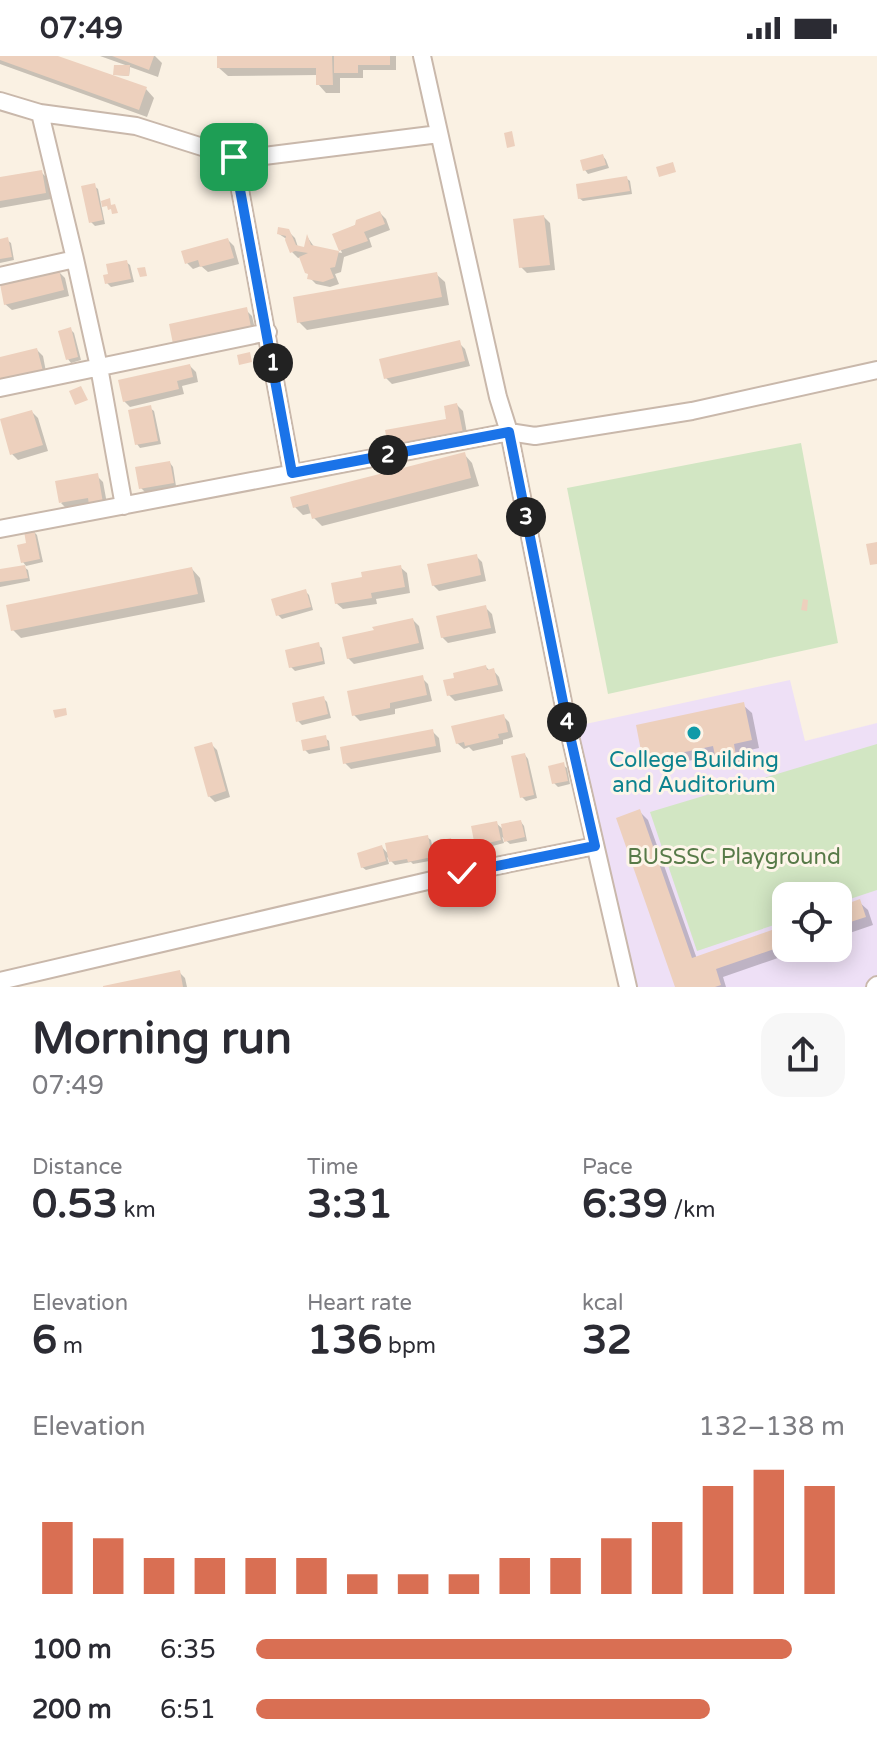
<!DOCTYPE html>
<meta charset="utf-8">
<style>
body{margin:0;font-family:"Varela Round",sans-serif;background:#f7f7f7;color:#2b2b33;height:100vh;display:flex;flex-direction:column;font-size:30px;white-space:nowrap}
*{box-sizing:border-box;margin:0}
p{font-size:26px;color:#7c7c81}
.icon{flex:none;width:44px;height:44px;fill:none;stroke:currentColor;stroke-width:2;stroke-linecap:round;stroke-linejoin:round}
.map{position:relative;height:931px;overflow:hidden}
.panel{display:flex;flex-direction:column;background:#fff;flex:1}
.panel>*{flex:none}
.fabs{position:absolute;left:772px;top:826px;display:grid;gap:16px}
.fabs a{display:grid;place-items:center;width:80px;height:80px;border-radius:16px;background:#fff;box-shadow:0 4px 20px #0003;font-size:40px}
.pin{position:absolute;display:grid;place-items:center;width:68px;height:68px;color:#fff;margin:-34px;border-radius:16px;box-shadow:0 4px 12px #0006}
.km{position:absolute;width:40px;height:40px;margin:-20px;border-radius:50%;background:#222;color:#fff;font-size:22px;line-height:40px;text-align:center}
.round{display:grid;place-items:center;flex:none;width:84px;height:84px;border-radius:24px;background:#f7f7f7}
.summary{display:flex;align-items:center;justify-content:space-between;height:136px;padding:0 32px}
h1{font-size:44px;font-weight:700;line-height:60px}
.stats{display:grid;grid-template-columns:repeat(3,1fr);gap:12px;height:136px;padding:8px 32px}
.stats div{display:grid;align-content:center}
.stats b{font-size:40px;font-weight:700}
.stats small{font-size:22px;font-weight:400}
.stats p{font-size:22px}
.chart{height:224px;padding:16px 32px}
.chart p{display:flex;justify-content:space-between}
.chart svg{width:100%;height:144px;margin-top:8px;stroke:#d96f53;stroke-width:6}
ul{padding:0 32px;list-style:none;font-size:26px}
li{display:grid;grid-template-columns:128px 96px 1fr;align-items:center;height:60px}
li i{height:20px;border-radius:10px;background:#d96f53}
.status{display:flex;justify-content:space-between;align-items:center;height:56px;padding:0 40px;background:#fff;direction:ltr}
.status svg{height:22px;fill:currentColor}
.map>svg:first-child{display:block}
.education{fill:#eee0f6;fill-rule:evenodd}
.green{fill:#d2e6c3}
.shadow{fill:#0003}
.building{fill:#edd0bd}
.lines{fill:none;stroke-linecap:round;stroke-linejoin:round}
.street-casing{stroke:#c9b8ab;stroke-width:20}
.street{stroke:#fff;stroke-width:16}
.route-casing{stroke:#fff;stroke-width:16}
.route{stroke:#1a73e8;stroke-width:10}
.culture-dot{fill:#0f9aa8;stroke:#fdf5e9;stroke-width:3}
.labels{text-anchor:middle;stroke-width:6;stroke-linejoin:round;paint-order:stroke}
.culture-label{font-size:22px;fill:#0d838f;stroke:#fdf5e9}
.park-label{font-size:22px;fill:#577a48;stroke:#fdf5e9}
</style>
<div class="status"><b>07:49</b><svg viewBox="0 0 49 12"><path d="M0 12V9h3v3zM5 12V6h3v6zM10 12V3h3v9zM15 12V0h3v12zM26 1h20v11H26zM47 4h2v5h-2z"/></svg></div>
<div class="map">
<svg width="877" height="931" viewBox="0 0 877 931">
<rect width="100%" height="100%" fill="#faf1e3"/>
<path class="education" d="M790 624 805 685 877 667V928L874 931H628L567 672ZM786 840H838V892H786Z"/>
<path class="green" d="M801 387 838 587 608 638 567 432Z
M877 688V834L838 847V840H786V865L697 895 650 756Z"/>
<path class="shadow" d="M0 0H52L146 33 154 42 147 61 0 8Z
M100 0H155L162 7 158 21 130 11 129 20 117 19 115 18 128 10Z
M219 0H396V14H363V22H340V37H326L318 28V19L228 20 219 12Z
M603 100 606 104 609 112 588 118 585 114Z
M41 116 47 122 51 143 0 152V123Z
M626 122 630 125 632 138 583 145 579 142Z
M94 130 98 133 105 168 95 170 91 166Z
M380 157 386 163 390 174 369 182 372 191 344 201 341 216 335 218 339 228 330 231 316 228 310 222V219L301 201 298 202 292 196 288 184 279 178 288 175 295 182 298 191 306 193 308 182 315 192 342 197 335 179Z
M544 161 550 167 555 214 527 217 521 211Z
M7 184 11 187 14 204 0 207V185Z
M228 184 234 190 239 208 208 216 201 210 193 213 187 207Z
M126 206 130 209 134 226 111 231 107 227Z
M59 216 65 222 69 240 12 254 5 248Z
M436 218 445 226 449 249 307 274 299 266Z
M246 254 252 260 257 282 171 270Z
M70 273 74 277 81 304 71 307 68 303Z
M459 287 465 293 470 310 392 328 386 322Z
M37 294 43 300 47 321 0 303Z
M190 310 196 316 198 326 182 330 184 338 130 351 124 345Z
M457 349 463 355 468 383 449 364Z
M150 352 154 355 161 388 140 392 137 388Z
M32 356 38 362 48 395 18 404 12 398Z
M464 398 472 407 479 430 322 470 314 462 312 457 303 459 295 451Z
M170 407 173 411 176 430 145 436 141 432Z
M97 420 103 426 108 453H67L61 447Z
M33 475 37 479 43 506 26 510 23 506Z
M476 500 482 506 486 525 439 535 433 529Z
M24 511 28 514 30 525 0 531V515Z
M400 511 407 517 410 537 376 543 377 548 343 553 336 547Z
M192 513 200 522 205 546 21 582 13 574Z
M305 535 309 539 313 554 282 563 278 559Z
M486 552 492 558 496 577 448 587 442 581Z
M413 564 419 570 424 593 354 608 348 602Z
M318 589 322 592 325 608 295 615 291 611Z
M486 611 490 615 493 614 499 621 503 635 455 645 449 639Z
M422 622 428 628 432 645 395 653V658L360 665 354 659Z
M323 642 327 646 331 662 302 669 298 665Z
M743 649 752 657 759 692 741 696 743 708 726 712 718 703 717 699 654 712 645 704Z
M503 660 509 666 513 681 503 684V688L473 695 469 691 464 693 457 687Z
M433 676 439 682 441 696 351 713 345 707Z
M325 682 329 685 330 694 309 698 305 694Z
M211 688 217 694 230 741 215 746 209 740Z
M525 699 528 703 537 742 526 745 522 741Z
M563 709 567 712 570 728 558 731 554 727Z
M640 756 648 764 697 903 786 871V892H807L723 921 726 931H678Z
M521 766 524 770 527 785 510 788 502 781 504 787 481 793 477 789 496 767 504 774Z
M427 781 431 784 435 804 413 808 411 806 395 809 387 801 389 808 366 814 362 811 382 791 390 800Z
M859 846 868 854 873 869 838 881V853Z
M179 916 185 922 187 931H106Z"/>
<path class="building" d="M0 0H58L147 31 139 54 0 4Z
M112 0H154L149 14Z
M217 0H332L333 29H316V12H217Z
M334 0H390V9H358V17H334Z
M114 9H130L129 20 113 19Z
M512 75 515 90 507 92 504 77Z
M603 98 606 109 583 115 580 104Z
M673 106 676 116 659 121 656 111Z
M42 114 46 137 0 145V121Z
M627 120 630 135 578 143 576 128Z
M95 127 103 164 89 167 81 130Z
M110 142 111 149 115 148 118 157 112 158 111 153 108 154 107 150 102 151 101 145Z
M380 155 385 168 364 176 368 185 339 195 335 211 330 212 334 222 323 226 307 223 308 218 305 217 299 201 308 197 295 195 290 197 285 184 286 180 277 178 278 171 289 173 296 189 304 191 307 178 311 189 339 195 332 178 355 169 356 164Z
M544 159 550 209 519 212 513 163Z
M8 181 12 201 0 203V183Z
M228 182 234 202 200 211 198 204 185 208 181 195Z
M127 204 131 223 105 228 103 219 108 218 106 208Z
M145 211 147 220 140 221 137 212Z
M59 214 64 234 4 249 0 228Z
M437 216 442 241 297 267 293 241Z
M247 251 252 276 174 293 169 268Z
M71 271 78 301 66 304 58 275Z
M460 284 465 305 384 323 379 303Z
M37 292 43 315 0 325V301Z
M250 296 252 306 239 309 237 299Z
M190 308 193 321 177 325 179 333 123 346 118 324Z
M81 330 88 344 75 349 69 335Z
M457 347 463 377 388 391 385 374 446 363 444 350Z
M151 349 158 385 135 389 128 354Z
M32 354 43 389 10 399 0 363Z
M465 396 471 422 312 463 308 448 293 452 290 441Z
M170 405 174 427 139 433 135 411Z
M98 417 103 447 89 449 88 442 59 447 55 425Z
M34 473 40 503 21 507 17 489 26 487 24 475Z
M877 486V508L870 509 866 488Z
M477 498 481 519 432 530 427 508Z
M25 509 28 522 0 526V513Z
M401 509 405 531 371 537 372 542 335 548 331 527 362 521 361 516Z
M192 511 198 538 11 575 6 549Z
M306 533 311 551 276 560 271 543Z
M803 543 808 544 807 555 801 554Z
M486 549 491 572 441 582 436 560Z
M413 562 419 587 347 603 342 581 374 574 372 571Z
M319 586 323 605 289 612 285 594Z
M486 609 487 614 494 612 498 629 447 640 443 624 454 622 453 617Z
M423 619 427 639 390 647V652L352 660 347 635Z
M324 640 328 658 296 666 292 647Z
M744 646 752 684 734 688 736 700 716 704 713 690 643 705 636 669Z
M66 652 67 659 55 662 53 654Z
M504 658 508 676 498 678 499 682 465 690 464 686 456 688 451 670Z
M433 673 436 690 343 708 340 691Z
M326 679 328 690 303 695 301 684Z
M212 686 226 735 208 741 194 691Z
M525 697 534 739 520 742 511 700Z
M564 706 568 725 552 728 548 710Z
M640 753 692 902 786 869V889L716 913 721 929 715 931H675L616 762Z
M521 764 525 781 504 786 501 768Z
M497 765 501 784 475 790 471 770Z
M428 779 432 801 408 806 407 803 389 806 385 787Z
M451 782 454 794 436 797 433 786Z
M382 789 386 805 361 812 357 797Z
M860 843 866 861 838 870V851Z
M180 914 183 931H103V930Z"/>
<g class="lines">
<defs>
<path id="street" d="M422 0 498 341 509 376 568 671 628 931
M0 45 40 57 136 70 234 101 264 100 439 78
M40 57 75 203 99 311 124 450
M234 101 292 417
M0 220 75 203
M0 332 268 276
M0 473 509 376 535 380 692 355 877 314
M0 925 462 817 595 790
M875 931 877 929"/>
</defs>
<use href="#street" class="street-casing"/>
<use href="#street" class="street"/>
</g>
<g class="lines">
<defs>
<path id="route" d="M234 101 292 417 509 376 568 671 595 790 462 817"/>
</defs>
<use href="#route" class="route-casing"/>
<use href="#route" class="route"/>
</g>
<circle class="culture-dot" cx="694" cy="677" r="8"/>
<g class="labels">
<g class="culture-label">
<text x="694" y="711">College Building<tspan x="694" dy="25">and Auditorium</tspan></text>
</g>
<g class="park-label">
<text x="734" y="808">BUSSSC Playground</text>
</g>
</g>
</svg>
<div class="fabs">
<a><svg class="icon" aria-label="locate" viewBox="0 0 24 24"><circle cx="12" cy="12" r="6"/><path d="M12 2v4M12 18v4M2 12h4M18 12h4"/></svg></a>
</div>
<div class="pin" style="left:234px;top:101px;background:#1e9e55"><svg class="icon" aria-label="arrive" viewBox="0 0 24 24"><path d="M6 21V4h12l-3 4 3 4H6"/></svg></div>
<div class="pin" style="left:462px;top:817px;background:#d93025"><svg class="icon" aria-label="check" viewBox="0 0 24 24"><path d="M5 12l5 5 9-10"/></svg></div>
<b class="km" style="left:273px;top:307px">1</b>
<b class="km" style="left:388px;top:399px">2</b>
<b class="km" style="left:526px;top:461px">3</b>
<b class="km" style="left:567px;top:666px">4</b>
</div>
<section class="panel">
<div class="summary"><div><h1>Morning run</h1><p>07:49</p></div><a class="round"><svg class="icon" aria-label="share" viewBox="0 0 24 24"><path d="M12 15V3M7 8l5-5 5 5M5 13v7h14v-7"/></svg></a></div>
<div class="stats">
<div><p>Distance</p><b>0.53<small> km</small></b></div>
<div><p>Time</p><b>3:31</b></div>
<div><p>Pace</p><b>6:39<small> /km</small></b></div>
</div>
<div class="stats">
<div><p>Elevation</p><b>6<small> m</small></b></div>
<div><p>Heart rate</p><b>136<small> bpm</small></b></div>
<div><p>kcal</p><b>32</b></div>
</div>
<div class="chart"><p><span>Elevation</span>132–138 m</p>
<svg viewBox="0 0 160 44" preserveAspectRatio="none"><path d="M5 44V22M15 44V27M25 44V33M35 44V33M45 44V33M55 44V33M65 44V38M75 44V38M85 44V38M95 44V33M105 44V33M115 44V27M125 44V22M135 44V11M145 44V6M155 44V11"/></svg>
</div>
<ul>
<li><b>100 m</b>6:35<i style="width:91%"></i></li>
<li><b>200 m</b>6:51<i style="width:77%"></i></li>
</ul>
</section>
